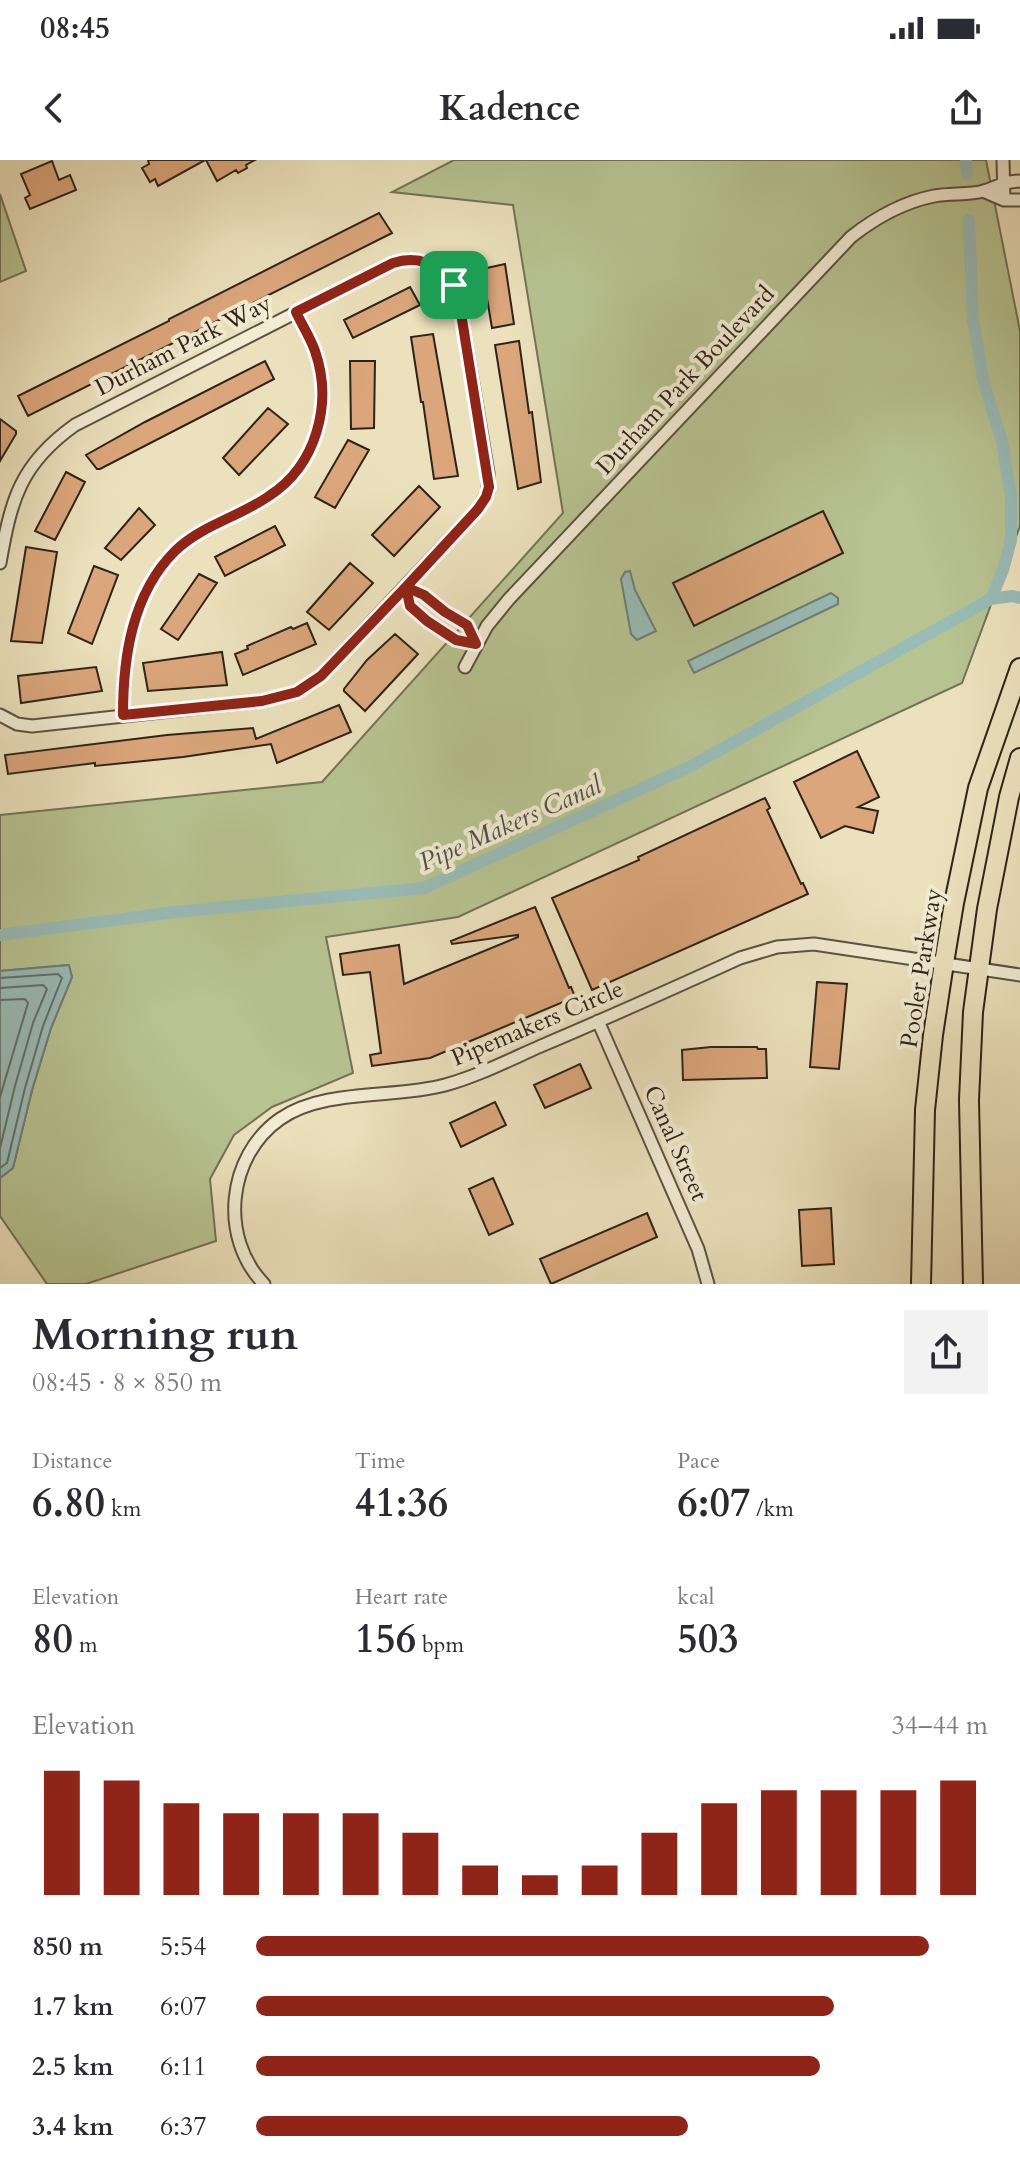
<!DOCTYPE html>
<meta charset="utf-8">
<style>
body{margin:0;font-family:Cardo,serif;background:#f2f2f3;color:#2b2b33;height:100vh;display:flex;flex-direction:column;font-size:30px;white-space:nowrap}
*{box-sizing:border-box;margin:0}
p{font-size:26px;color:#7c7c81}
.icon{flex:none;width:44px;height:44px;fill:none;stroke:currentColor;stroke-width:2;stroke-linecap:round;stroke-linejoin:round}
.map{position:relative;height:1124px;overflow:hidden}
.side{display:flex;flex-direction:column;background:#fff;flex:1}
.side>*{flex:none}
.pin{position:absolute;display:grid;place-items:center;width:68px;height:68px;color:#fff;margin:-34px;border-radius:16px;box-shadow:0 4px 12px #0006}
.round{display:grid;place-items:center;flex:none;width:84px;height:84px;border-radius:0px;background:#f2f2f3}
.summary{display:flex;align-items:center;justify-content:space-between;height:136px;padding:0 32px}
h1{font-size:44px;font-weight:600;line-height:60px}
.metrics{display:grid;grid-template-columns:repeat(3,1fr);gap:12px;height:136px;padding:8px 32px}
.metrics div{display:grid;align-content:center}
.metrics b{font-size:40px;font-weight:600}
.metrics small{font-size:22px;font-weight:400}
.metrics p{font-size:22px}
.chart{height:224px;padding:16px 32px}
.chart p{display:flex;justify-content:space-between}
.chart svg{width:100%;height:144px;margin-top:8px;stroke:#8f2418;stroke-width:6}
ul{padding:0 32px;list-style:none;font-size:26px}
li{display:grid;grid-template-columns:128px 96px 1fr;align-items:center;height:60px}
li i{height:20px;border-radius:10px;background:#8f2418}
.status{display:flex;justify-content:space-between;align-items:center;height:56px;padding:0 40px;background:#fff;direction:ltr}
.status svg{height:22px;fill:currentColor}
header{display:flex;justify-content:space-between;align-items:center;height:104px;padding:0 32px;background:#fff;font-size:36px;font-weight:600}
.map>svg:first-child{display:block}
.green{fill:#b7c391;stroke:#727356;stroke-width:2}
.water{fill:#99bcb7;stroke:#6e7f78;stroke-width:2}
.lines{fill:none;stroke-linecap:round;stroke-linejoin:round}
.shore{stroke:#647068;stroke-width:2}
.canal{stroke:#99bcb7;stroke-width:12}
.building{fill:#dba67b;stroke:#2e231a;stroke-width:2}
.street-casing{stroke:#5d5242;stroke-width:15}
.primary-casing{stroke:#2e231a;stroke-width:22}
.street{stroke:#f2ecd3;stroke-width:11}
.primary{stroke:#ebe1bc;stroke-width:18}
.route-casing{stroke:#fff;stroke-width:16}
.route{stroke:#8f2418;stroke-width:10}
.labels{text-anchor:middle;stroke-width:8;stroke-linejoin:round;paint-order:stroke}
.street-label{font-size:24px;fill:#2e231a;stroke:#f2ecd3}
.water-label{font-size:26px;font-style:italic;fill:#4e5149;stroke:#f2ecd3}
</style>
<div class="status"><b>08:45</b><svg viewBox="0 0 49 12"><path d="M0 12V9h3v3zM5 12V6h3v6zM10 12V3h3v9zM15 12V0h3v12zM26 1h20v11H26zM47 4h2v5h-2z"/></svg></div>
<header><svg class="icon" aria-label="back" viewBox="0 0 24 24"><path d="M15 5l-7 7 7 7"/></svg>Kadence<svg class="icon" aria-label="share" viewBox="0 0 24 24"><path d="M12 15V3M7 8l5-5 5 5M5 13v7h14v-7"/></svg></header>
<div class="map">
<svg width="1020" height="1124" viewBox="0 0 1020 1124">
<rect width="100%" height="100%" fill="#ebe1bc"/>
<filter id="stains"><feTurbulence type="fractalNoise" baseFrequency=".0025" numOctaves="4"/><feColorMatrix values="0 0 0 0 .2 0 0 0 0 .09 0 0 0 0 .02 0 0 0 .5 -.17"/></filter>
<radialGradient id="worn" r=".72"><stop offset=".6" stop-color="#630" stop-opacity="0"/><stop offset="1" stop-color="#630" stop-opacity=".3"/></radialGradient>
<path class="green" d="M454 0H986L1020 171V366L962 523 458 757 326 777 353 913 272 947 234 975 210 1019 216 1081 86 1124H47L0 1056V1018L13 1008 32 930 51 868 72 817 68 805 0 811V655L322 622 563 353 513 45 392 32Z
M0 34 26 111 0 122Z"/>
<path class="water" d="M630 411 635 430 656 471 637 480 631 474 621 419 625 412Z
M831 433 838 438V444L694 513 688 501Z
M69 805 72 817 51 868 32 930 13 1008 0 1018V811Z"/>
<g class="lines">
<path class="shore" d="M0 818 58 814 62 818 43 866 25 928 7 1003 0 1008
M0 828 43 825 47 829 33 863 15 926 0 988
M0 840 25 839 28 843 0 937"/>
<path class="canal" d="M966 0 967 14
M969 60 973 160 984 223 1002 281 1011 337V380L1003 410 991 439
M0 775 175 752 424 728 691 606 991 439 1012 436 1020 438"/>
</g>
<path class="building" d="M148 0H205L158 26 155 19 150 22 142 8 149 4Z
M206 0H255L246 5 247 8 238 13 236 10 217 21Z
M52 1 59 20 70 15 76 30 30 49 25 38 30 35 21 14Z
M379 53 392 73 28 256 18 236 169 161V159Z
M505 104 514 164 492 168 482 109Z
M410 127 420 145 353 178 344 160Z
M433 174 458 316 434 319 423 242H421L411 177Z
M519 181 529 253 532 252 541 322 518 329 495 185Z
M265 201 274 219 232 241 100 309H97L86 295 145 262Z
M350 201H375L374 268 351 269Z
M268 248 288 264 239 315 223 298Z
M0 259 16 271V274L0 301Z
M348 280 369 290 335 348 315 337Z
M66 312 85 322 55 380 35 371Z
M419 326 440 347 394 396 372 375Z
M139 348 155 365 121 400 105 388Z
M823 351 843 393 694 466 673 423Z
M275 366 285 385 225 416 215 397Z
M26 387 57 392 42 483 11 481Z
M350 403 373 423 329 470 307 452Z
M94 406 118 415 92 484 68 473Z
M199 414 217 423 178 480 161 469Z
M307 463 316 484 243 515 235 494 248 489 247 486 291 467 293 469Z
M395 474 418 494 365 551 344 531V529L367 500Z
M222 492 227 525 148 531 143 503Z
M96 507 102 531 21 543 18 516Z
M339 545 351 572 277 603 271 584 183 597 95 606V603L8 614 5 595 167 575 253 568 256 579Z
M857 591 879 637 858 647 878 651 873 673 845 666 821 678 794 622Z
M765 638 770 648 767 650 801 724 803 723 808 734 592 830 552 738 639 700 638 697Z
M535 747 569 828 571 827 575 837 430 898 372 906 370 895 381 893 370 812 343 815 340 794 399 785 404 824 518 777V775L452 784 451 781Z
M817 822 847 824 839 909 810 907Z
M711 887H757L758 889H766L767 918 683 920 682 890Z
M580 904 591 928 545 948 534 925Z
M495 942 506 965 461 987 450 963Z
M493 1018 513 1064 489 1075 469 1029Z
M831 1048 834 1104 802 1106 799 1050Z
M647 1053 657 1077 551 1124 540 1099Z"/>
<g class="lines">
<defs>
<path id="street" d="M1003 0 1004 40
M983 31 1004 40H1020
M0 403C11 340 20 304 75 265L393 103C424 93 452 110 459 141L488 313V332L478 349 321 516 297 532 262 541 32 566 17 564 0 555
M406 427 410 446 427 461 456 480 476 484
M406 427 424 435 445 452 467 465 476 484
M465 507 487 466 509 439 851 77C875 58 904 42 934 36 950 33 969 35 984 31 1000 26 1001 22 1020 21
M123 555C123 497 132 434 175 391 202 365 238 357 269 336 317 305 333 243 315 191 310 178 302 165 296 152
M598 861 698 1089 708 1124
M264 1124C219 1078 227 996 280 959 325 928 394 939 445 925 478 916 509 900 541 886 607 858 674 828 740 798L777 787 814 784 1020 815"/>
<path id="primary" d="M921 1124 925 950 933 875 944 803 954 743 978 628 1020 508
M973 1124 969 940 973 852 987 749 1009 637 1020 598"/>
</defs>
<use href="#street" class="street-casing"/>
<use href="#primary" class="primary-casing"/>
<use href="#street" class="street"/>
<use href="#primary" class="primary"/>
</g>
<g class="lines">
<defs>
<path id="route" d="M454 125C439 104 418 95 393 103L296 152C302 165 310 177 315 191 333 243 317 305 269 336 239 357 202 365 175 391 132 434 123 497 123 555L262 541 297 532 321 516 406 427 424 435 445 452 467 465 476 484 456 480 427 461 410 446 406 427 478 349 486 337 489 327 459 141 454 125"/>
</defs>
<use href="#route" class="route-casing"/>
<use href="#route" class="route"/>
</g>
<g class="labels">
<g class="street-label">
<text transform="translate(183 185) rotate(-27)" y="8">Durham Park Way</text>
<text transform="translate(685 220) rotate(-47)" y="8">Durham Park Boulevard</text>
<text transform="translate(921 808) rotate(-81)" y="8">Pooler Parkway</text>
<text transform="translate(537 863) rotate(-23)" y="8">Pipemakers Circle</text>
<text transform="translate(676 983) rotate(66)" y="8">Canal Street</text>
</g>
<g class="water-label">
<text transform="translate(510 663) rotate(-24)" y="9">Pipe Makers Canal</text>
</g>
</g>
<rect width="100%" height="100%" filter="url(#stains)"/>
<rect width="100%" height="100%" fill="url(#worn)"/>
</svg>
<div class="pin" style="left:454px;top:125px;background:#1e9e55"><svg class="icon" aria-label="arrive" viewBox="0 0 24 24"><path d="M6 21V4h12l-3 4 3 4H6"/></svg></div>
</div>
<section class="side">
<div class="summary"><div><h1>Morning run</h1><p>08:45 · 8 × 850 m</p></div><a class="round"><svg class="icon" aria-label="share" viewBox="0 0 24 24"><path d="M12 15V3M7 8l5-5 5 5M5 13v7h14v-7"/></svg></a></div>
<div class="metrics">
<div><p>Distance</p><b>6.80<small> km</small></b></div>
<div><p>Time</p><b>41:36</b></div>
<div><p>Pace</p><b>6:07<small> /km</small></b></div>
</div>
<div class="metrics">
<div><p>Elevation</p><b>80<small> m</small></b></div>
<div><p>Heart rate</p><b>156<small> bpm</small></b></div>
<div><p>kcal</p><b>503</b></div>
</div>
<div class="chart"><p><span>Elevation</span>34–44 m</p>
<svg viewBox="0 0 160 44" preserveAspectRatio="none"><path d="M5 44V6M15 44V9M25 44V16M35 44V19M45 44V19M55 44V19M65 44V25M75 44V35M85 44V38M95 44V35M105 44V25M115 44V16M125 44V12M135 44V12M145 44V12M155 44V9"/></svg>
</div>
<ul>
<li><b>850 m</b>5:54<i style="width:92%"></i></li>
<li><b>1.7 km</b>6:07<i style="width:79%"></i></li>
<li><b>2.5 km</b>6:11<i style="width:77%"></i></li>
<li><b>3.4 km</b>6:37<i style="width:59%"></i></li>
</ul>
</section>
